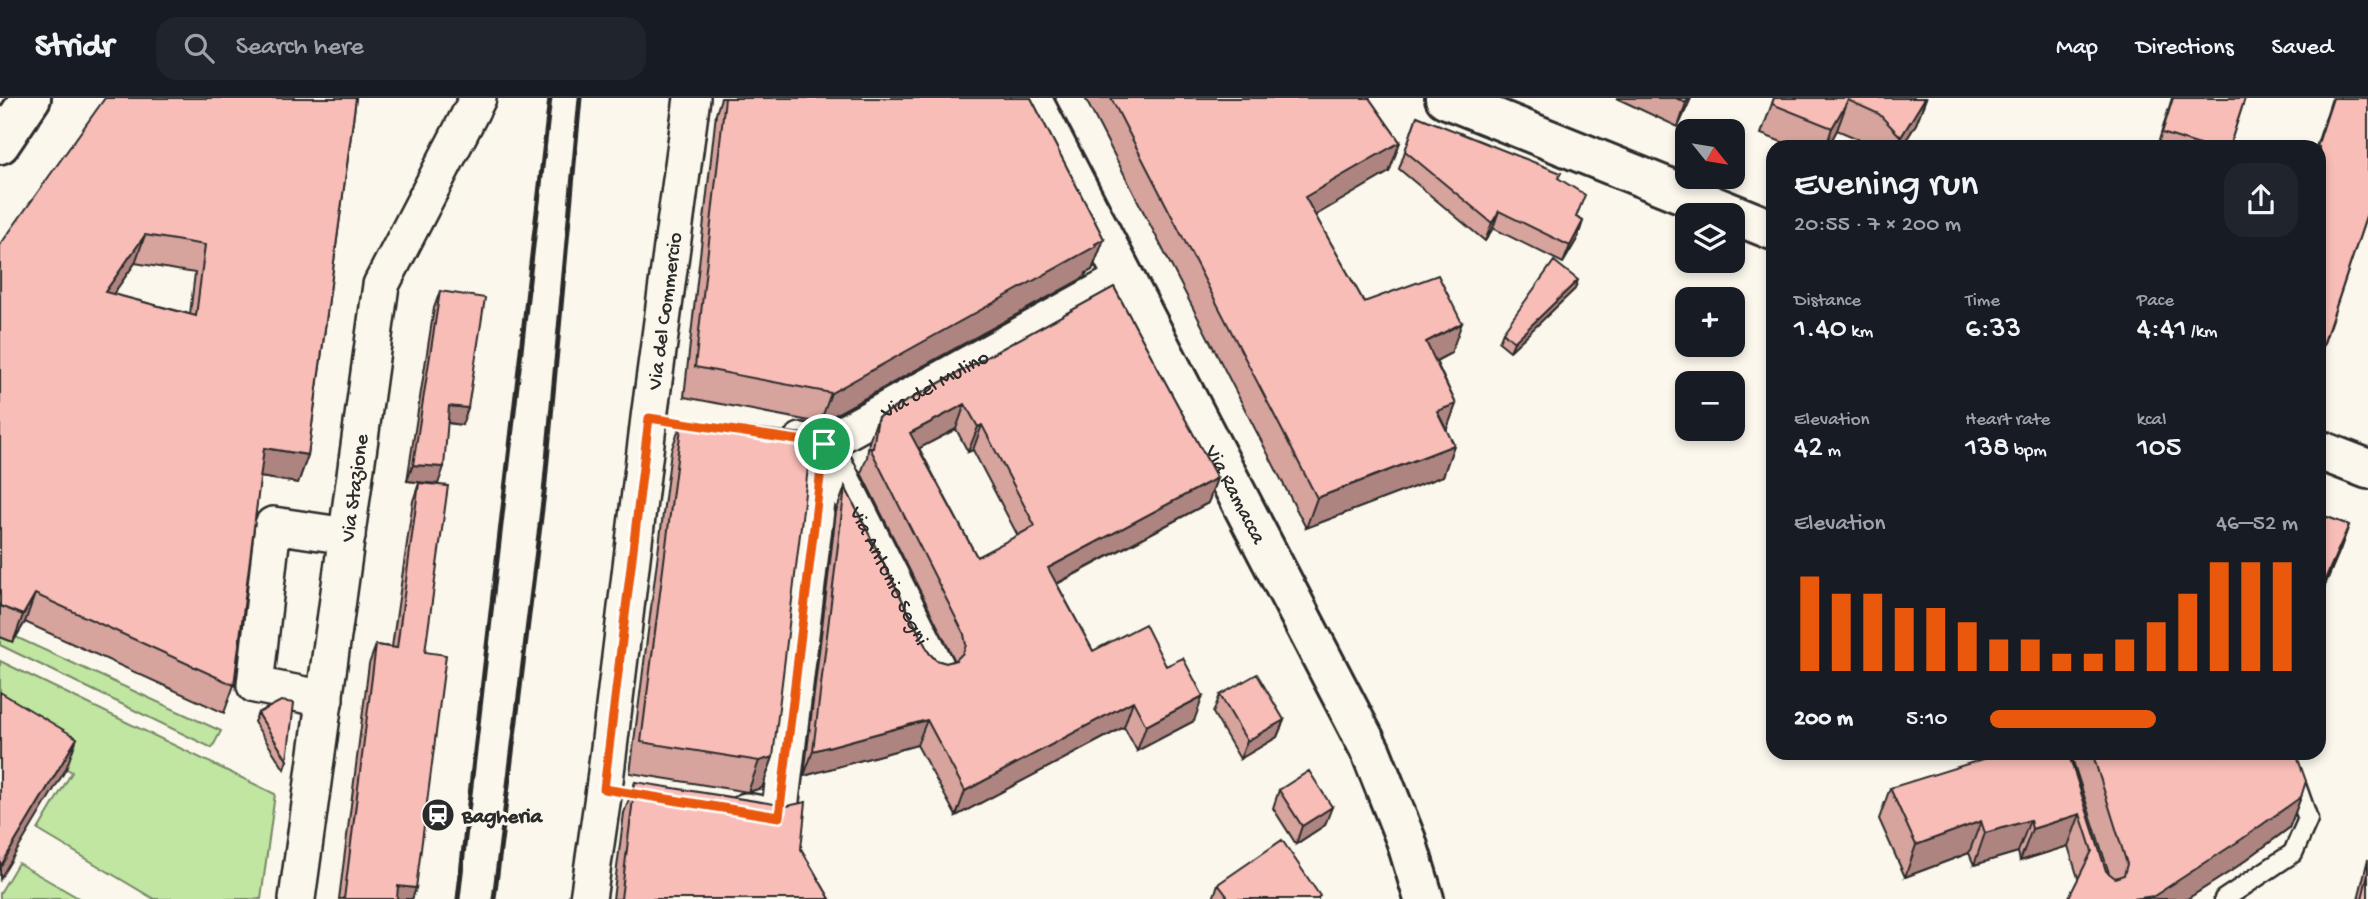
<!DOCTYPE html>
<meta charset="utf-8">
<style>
body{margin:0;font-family:"Gochi Hand",sans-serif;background:#20242c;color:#f1f3f6;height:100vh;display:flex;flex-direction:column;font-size:26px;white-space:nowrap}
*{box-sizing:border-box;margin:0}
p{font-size:23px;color:#9ea1a6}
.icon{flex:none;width:38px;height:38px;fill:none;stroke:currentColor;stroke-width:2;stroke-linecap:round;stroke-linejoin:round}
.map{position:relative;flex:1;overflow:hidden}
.drawer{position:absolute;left:1766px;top:42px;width:560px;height:620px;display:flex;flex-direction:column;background:#171b24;border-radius:21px;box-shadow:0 4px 10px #0003}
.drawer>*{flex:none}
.needle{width:46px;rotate:120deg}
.tools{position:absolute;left:1675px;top:21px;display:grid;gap:14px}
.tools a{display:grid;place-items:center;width:70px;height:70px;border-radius:14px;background:#171b24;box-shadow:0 4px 10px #0003;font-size:35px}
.pin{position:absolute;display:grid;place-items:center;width:60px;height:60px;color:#fff;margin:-30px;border:4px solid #fff;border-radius:50%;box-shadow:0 2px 7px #0007}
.round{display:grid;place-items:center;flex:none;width:74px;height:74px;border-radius:21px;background:#20242c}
.head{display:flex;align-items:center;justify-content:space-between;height:119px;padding:0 28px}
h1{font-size:38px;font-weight:600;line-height:52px}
.figures{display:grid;grid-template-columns:repeat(3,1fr);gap:10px;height:119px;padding:7px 28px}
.figures div{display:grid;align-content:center}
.figures b{font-size:30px;font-weight:600}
.figures small{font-size:19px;font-weight:400}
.figures p{font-size:19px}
.chart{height:196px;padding:14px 28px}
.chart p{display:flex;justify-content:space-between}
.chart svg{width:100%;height:126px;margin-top:7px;stroke:#ea580c;stroke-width:6}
ul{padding:0 28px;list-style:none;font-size:23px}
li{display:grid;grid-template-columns:112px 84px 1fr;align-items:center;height:52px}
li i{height:18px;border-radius:9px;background:#ea580c}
header{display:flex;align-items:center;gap:42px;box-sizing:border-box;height:98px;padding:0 35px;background:#171b24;border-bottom:2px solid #363941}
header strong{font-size:33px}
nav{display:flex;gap:38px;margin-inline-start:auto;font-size:24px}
.search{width:490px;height:63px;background:#20242c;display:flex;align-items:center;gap:18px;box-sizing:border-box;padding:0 24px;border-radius:21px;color:#9ea1a6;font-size:26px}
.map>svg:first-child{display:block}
.green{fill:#c0e6a1;stroke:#768866;stroke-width:2}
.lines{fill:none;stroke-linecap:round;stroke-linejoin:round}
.service-casing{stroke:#2b2b2b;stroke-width:23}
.minor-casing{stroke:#2b2b2b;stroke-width:40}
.tertiary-casing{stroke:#2b2b2b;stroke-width:44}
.secondary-casing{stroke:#2b2b2b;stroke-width:44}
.service{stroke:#fbf7ec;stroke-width:18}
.minor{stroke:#fbf7ec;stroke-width:35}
.tertiary{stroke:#fbf7ec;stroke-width:38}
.secondary{stroke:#fbf7ec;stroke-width:38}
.rail{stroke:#2b2b2b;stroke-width:5}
.wall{fill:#d6a39d;stroke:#2b2b2b;stroke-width:2;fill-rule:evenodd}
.shaded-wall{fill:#ae8480;stroke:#2b2b2b;stroke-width:2}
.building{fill:#f9bdb7;stroke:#2b2b2b;stroke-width:2;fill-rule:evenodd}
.route-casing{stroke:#fff;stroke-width:14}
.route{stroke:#ea580c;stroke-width:9}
.labels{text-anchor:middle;stroke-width:6;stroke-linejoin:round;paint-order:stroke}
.street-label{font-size:21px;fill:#2b2b2b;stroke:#fbf7ec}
.poi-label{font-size:21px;font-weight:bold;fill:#2b2b2b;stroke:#fbf7ec;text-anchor:start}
</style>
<header>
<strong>Stridr</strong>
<div class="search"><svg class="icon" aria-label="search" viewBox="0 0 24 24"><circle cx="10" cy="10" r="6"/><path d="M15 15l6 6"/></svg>Search here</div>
<nav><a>Map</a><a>Directions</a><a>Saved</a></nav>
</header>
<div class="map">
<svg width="2368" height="801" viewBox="0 0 2368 801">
<rect width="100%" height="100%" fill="#fbf7ec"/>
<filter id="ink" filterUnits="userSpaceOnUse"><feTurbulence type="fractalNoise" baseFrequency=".0143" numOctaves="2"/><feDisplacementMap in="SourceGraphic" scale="14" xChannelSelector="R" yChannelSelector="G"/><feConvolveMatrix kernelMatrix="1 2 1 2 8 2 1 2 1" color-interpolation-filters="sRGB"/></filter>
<g filter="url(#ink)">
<path class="green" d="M0 539 13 544 16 539 221 633 212 650 0 547Z
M0 563 275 696 261 801H154L38 732 72 674 0 631Z
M18 765 80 801H0V795Z"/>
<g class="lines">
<defs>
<path id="service" d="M2224 801 2293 755 2308 721 2296 687 2273 654"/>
<g id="minor">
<path id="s1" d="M801 343 824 346 1124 180"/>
<path id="s2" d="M824 346 937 570"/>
<path d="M325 601 255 587 273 427 347 438"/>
<path d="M746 713 779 719 824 346"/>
<path id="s3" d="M297 801 381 187 478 0"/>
<path id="s4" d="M588 801 604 691 649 320 692 0"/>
</g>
<path id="tertiary" d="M1445 0 1773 132
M0 46 31 0
M2319 352 2368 371"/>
<g id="secondary">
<path id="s5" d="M1031 0 1371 654 1406 742 1424 801"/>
</g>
</defs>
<use href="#service" class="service-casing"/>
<use href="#minor" class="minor-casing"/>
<use href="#tertiary" class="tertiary-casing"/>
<use href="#secondary" class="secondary-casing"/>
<use href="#service" class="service"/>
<use href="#minor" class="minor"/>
<use href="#tertiary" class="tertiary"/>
<use href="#secondary" class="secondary"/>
<path class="rail" d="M458 801 550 0
M494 801 544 395 580 0"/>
</g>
<path class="wall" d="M356 0 308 357 298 385 260 379 234 587 224 615 25 524 13 544 0 539V147ZM135 165 195 175 190 216 113 196Z
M721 0H1031L1104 141 1092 172 1086 175 1085 179 820 325 684 299 716 16Z
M1085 0H1369L1400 44 1389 74 1315 117 1364 204 1451 255 1436 263 1456 306 1446 333 1454 347 1443 378 1306 430Z
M1616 0H1691L1678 29Z
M1774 0H1926L1916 26 1902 49H1872L1868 45 1837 32 1828 49H1795L1761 36Z
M2172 0H2245L2229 49H2157Z
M2332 0H2368V113L2319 260V49H2316Z
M1417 18 1559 81 1576 119 1583 123 1577 141 1563 165 1493 130 1485 143 1399 71Z
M1114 189 1217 380 1208 405 1057 486 1093 553 1194 623 1137 653 1124 629 956 718 917 647 804 678 836 414 845 389 929 555 936 562 946 565 955 563 861 375 867 359 869 344 878 319ZM956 331 968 354 973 352 1018 438 977 459 919 350Z
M1575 191 1510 253 1499 244 1503 234Z
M440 193 462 327 447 325 438 386 407 383 434 210Z
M682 322 773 659 762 690 748 694 630 675 671 353Z
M419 385 425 554 416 790 412 801H339L369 566 376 547 392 549 413 403Z
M2319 416 2349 427 2340 452 2319 501Z
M1220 597 1284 622 1277 639 1240 661 1213 615Z
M258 615 287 662 284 671 254 624Z
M2068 654 2106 773 2109 775 2070 654H2210L2212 657 2301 699 2289 730 2231 773 2187 801 2078 780 2068 748 2020 763 2018 754 1974 767 1969 755 1905 779 1879 721 1890 690Z
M635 684 801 751 830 801H613L624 715Z
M1279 692 1325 727 1296 746 1273 710Z
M2368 761V801H2358Z
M1218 786 1319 801H1213Z"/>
<path class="shaded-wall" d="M1689 0H1691L1678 29 1686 5Z
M1925 0H1926L1916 26 1902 49H1897L1901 39Z
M1848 2 1837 32 1828 49H1826L1832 30Z
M1400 44 1389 74 1294 130 1305 99Z
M1499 113 1493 130 1485 143 1492 125Z
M1583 123 1577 141 1563 165 1570 148Z
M145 137 135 165 95 222 105 194Z
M1104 141 1092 172 1086 175 1085 179 820 325 831 295Z
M1578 182 1575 191 1510 253 1514 244Z
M1462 225 1451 255 1415 274 1426 244Z
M965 306 956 331 901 360 910 335Z
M1456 306 1445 336 1437 313Z
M449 308 468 310 462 327 443 324Z
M982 327 973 352 968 354 978 329Z
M1454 347 1443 378 1306 430 1317 400Z
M264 350 308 357 298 385 253 378Z
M413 367 444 369 438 386 407 383Z
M1217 380 1208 405 1039 495 1048 470Z
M2349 427 2340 452 2319 501 2323 486Z
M35 496 25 524 13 544 23 517Z
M1203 598 1194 623 1137 653 1146 628Z
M1133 603 1124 629 956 718 965 693Z
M927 622 917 647 804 678 813 653Z
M1284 622 1277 639 1240 661 1247 643Z
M77 640 66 671 0 781V769Z
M773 659 762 690 748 694 759 663Z
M2301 699 2289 730 2231 773 2187 801H2133Z
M1332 709 1325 727 1296 746 1302 728Z
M2080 716 2068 748 2020 763 2032 731Z
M2030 722 2018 754 1974 767 1985 735Z
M1981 723 1969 755 1905 779 1916 747Z
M398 788 416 790 412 801H393Z"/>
<path class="building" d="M105 0H356L308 357 264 350 234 587 35 496 23 517 0 508V147ZM145 137 205 147 196 218 105 194Z
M725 0H1031L1104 141 1095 146 1096 148 831 295 695 269Z
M1111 0H1369L1400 44 1305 99 1364 204 1438 177 1462 225 1426 244 1456 306 1437 313 1454 347 1317 400Z
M1676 0H1689L1686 5Z
M1774 0H1925L1901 39 1879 16 1848 2 1832 30 1772 6Z
M2173 0H2245L2229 49H2206L2162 35Z
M2333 0H2368V113L2321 253 2319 252V49H2317Z
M1417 18 1561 75 1558 80 1585 97 1576 119 1583 123 1570 148 1499 113 1492 125 1405 53Z
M1554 163 1578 182 1514 244 1503 234Z
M1114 189 1217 380 1048 470 1093 553 1145 526 1166 568 1183 560 1203 598 1146 628 1133 603 965 693 927 622 813 653 845 389 929 555 936 562 946 565 956 562 963 555 966 547 964 536 870 350H873L878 319ZM965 306 978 329 982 327 1035 428 977 459 910 335Z
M440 193 485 200 468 310 449 308 444 369 413 367Z
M682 322 812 337 773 659 759 663 641 644Z
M419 385 448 388 425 554 446 557 416 790 398 788 397 801H344L376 547 397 550Z
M2319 416 2349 427 2323 486 2319 485Z
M1257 576 1284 622 1247 643 1220 597Z
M0 594 77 640 0 769Z
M281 603 294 605 287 662 258 615Z
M2006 654H2068L2106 773 2115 780 2124 777 2127 766 2092 654H2210L2212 657 2216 654H2293L2298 661 2306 683 2301 699 2242 741 2154 798 2133 801H2068L2092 753 2080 716 2032 731 2030 722 1985 735 1981 723 1916 747 1890 690Z
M1309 673 1332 709 1302 728 1279 692Z
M635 684 787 708 806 704 801 751 830 801H621Z
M1282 742 1320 798 1316 801H1223L1227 798 1218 786Z
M2368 775V801H2362Z"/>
</g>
<g class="lines" filter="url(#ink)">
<defs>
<path id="route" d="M649 320 824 346 779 719 604 691Z"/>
</defs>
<use href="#route" class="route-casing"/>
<use href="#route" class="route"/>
</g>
<defs>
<symbol id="station-disc" viewBox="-11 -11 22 22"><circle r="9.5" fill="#2b2b2b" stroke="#fbf7ec"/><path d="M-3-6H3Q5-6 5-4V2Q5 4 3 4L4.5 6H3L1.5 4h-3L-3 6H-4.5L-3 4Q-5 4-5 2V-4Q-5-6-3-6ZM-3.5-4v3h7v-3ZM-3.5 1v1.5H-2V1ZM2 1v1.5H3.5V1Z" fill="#fff"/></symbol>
</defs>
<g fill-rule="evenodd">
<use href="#station-disc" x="419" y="698" width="38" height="38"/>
</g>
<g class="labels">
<g class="street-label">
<text dy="7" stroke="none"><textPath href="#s4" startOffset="593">Via del Commercio</textPath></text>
<text dy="7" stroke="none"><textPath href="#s1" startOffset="149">Via del Mulino</textPath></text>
<text dy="7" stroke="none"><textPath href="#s3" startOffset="415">Via Stazione</textPath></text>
<text dy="7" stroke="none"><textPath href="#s5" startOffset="446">Via Ramacca</textPath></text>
<text dy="7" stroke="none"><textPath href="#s2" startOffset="147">Via Antonio Segni</textPath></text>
</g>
<g class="poi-label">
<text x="462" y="724">Bagheria</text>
</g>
</g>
</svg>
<div class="tools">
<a><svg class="needle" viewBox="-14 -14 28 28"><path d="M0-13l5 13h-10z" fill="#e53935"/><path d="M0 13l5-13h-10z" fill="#9ea1a6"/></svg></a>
<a><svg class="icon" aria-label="layers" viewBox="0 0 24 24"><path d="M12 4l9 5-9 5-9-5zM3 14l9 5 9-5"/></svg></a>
<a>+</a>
<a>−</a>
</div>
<div class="pin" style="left:824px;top:346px;background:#1e9e55"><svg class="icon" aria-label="arrive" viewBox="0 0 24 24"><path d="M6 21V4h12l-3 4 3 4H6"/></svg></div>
<section class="drawer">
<div class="head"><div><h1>Evening run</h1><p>20:55 · 7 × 200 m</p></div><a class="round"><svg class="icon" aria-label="share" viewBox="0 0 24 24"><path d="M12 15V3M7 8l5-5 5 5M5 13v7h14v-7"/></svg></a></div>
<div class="figures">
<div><p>Distance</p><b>1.40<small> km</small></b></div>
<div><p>Time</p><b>6:33</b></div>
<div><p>Pace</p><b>4:41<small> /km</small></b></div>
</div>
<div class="figures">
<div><p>Elevation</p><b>42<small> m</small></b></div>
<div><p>Heart rate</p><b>138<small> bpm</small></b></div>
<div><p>kcal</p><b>105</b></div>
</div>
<div class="chart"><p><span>Elevation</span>46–52 m</p>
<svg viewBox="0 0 160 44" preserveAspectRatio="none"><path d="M5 44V11M15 44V17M25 44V17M35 44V22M45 44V22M55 44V27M65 44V33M75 44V33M85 44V38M95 44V38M105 44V33M115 44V27M125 44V17M135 44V6M145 44V6M155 44V6"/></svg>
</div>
<ul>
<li><b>200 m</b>5:10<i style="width:54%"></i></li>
</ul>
</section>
</div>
